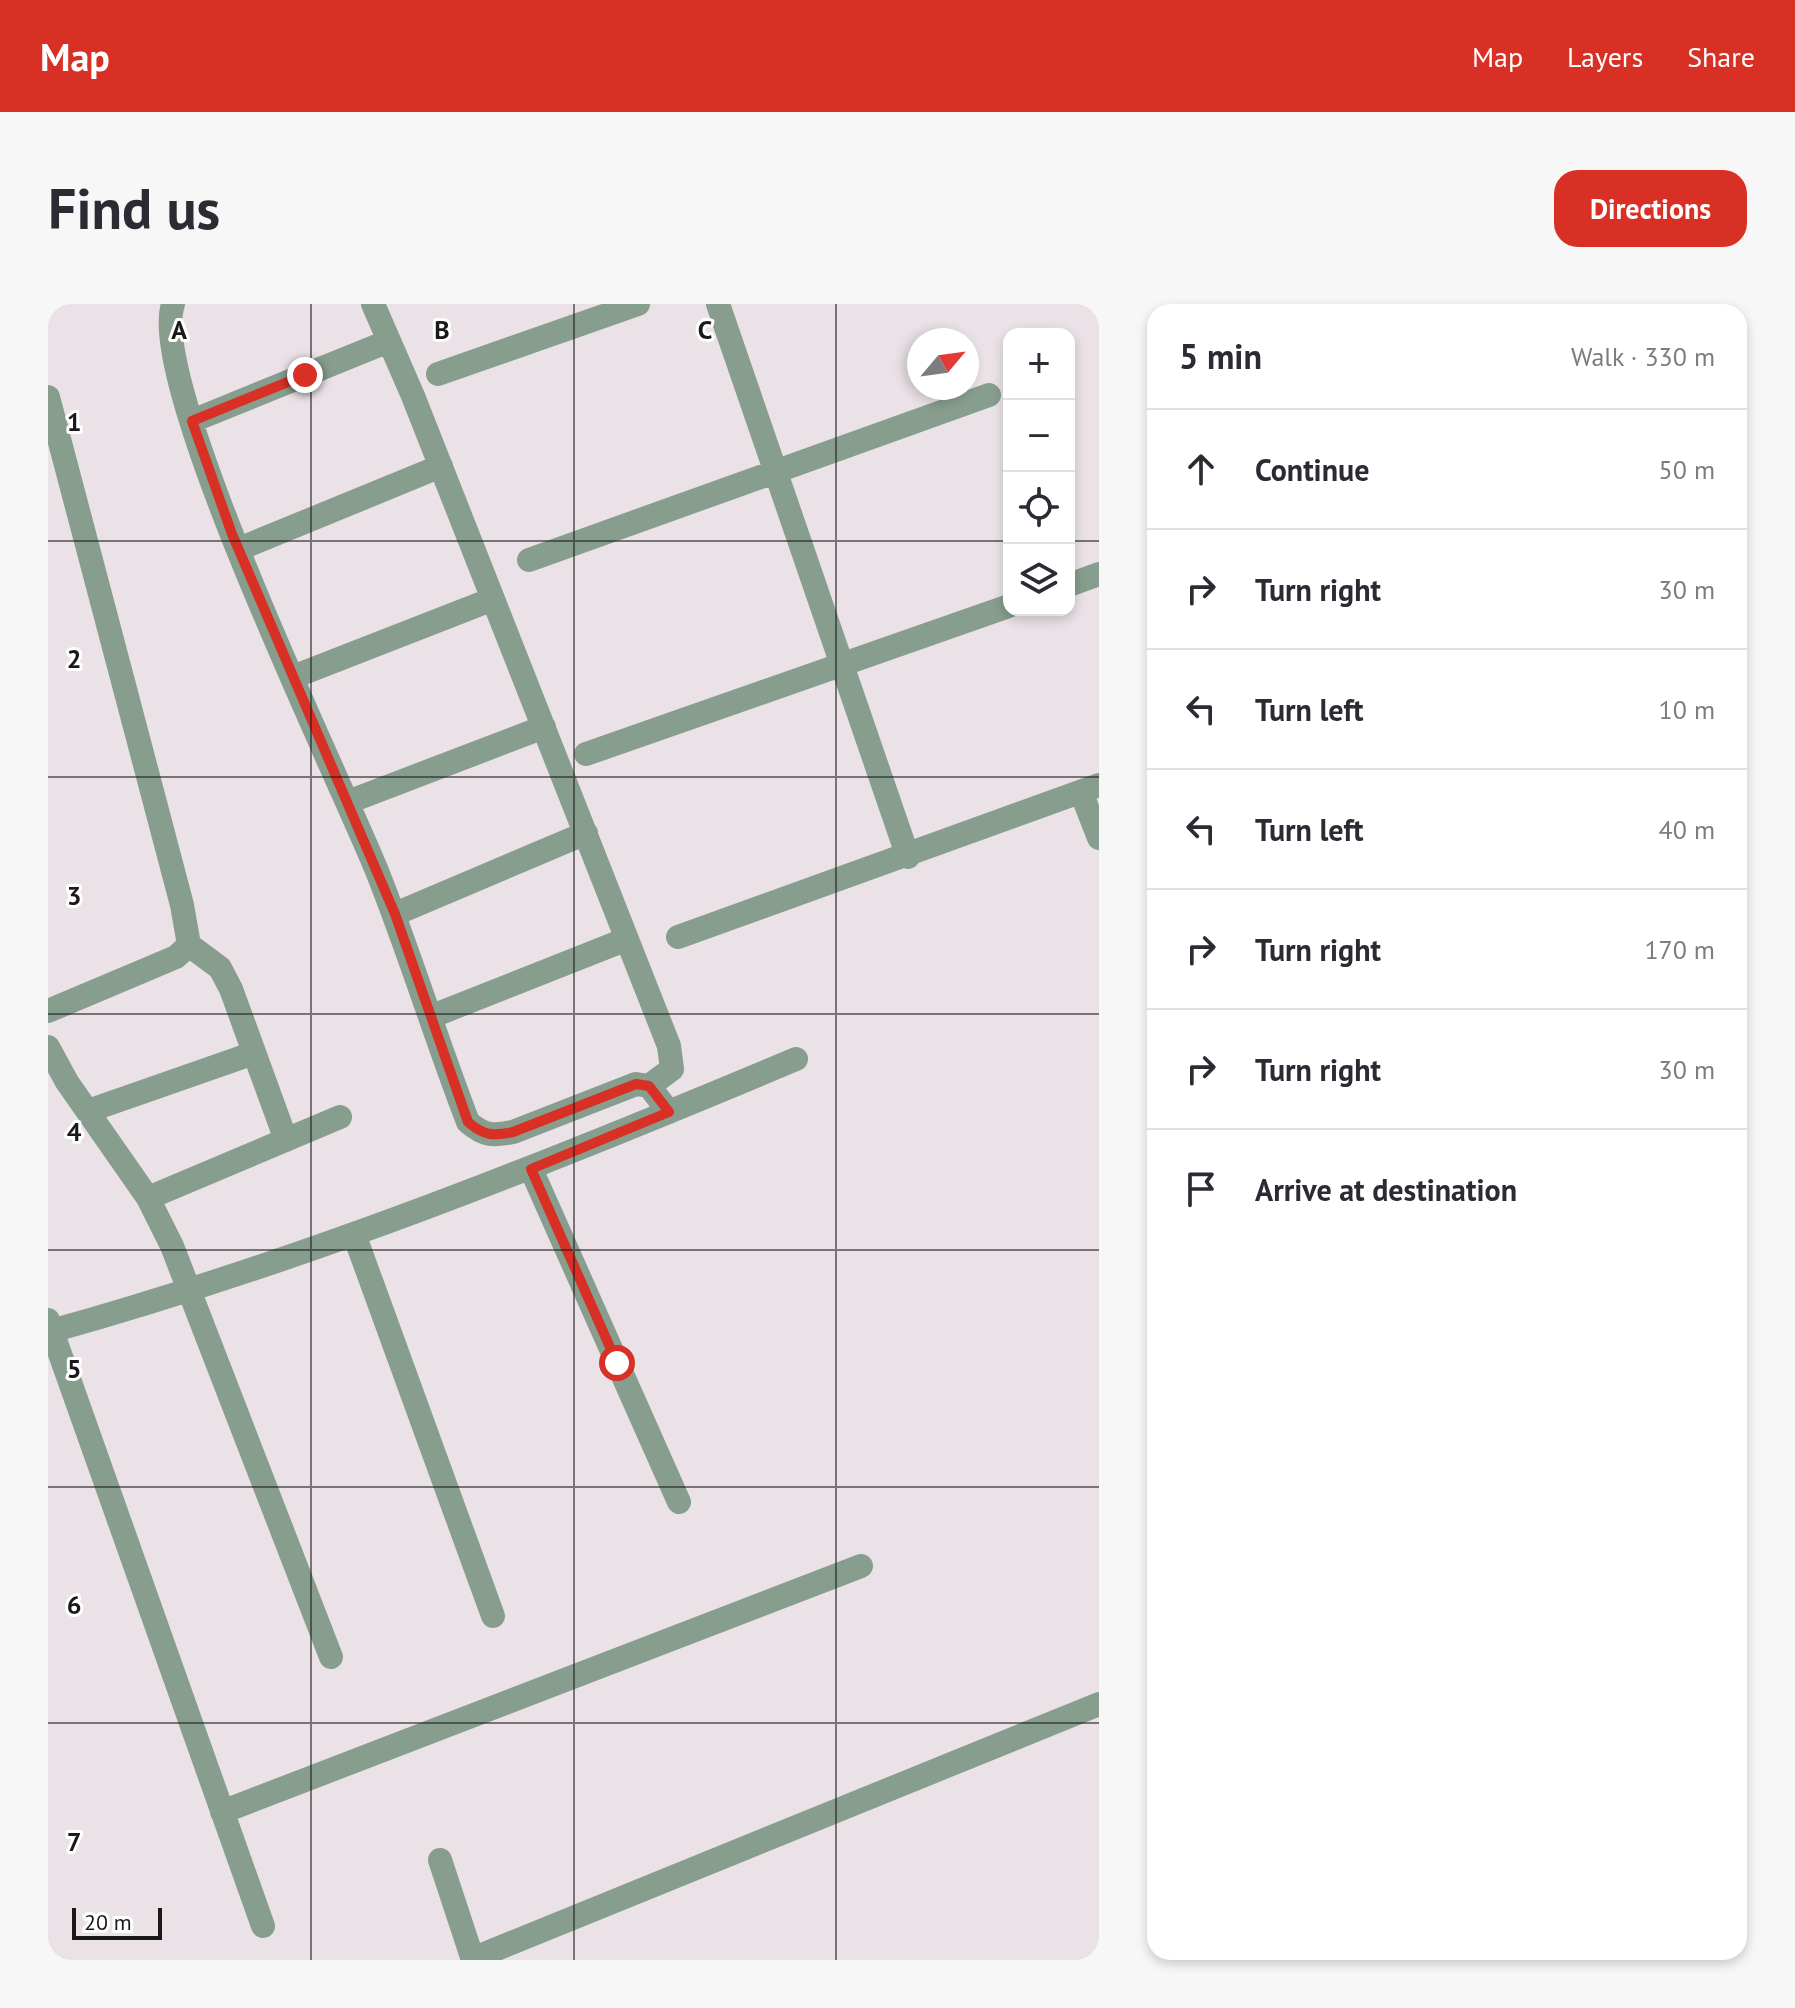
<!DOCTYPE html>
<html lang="en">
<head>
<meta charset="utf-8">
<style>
  body { margin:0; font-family:"PT Sans",sans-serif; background:#f7f7f7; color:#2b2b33 }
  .controls { position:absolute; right:24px; top:24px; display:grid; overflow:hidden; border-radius:16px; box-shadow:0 4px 12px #0003 }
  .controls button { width:72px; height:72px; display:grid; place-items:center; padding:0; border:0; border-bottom:2px solid #e1e1e2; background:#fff; color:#2b2b33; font:40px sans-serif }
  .compass { position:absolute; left:859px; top:24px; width:72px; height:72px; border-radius:50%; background:#fff; box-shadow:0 4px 12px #0003; rotate:61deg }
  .scale { position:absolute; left:24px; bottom:20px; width:90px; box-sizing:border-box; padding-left:8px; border:4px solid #1a1819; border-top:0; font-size:22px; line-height:28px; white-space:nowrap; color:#1a1819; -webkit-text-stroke:6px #fff; paint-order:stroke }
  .stop { position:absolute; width:24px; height:24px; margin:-18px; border:6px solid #d93025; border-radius:50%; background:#fff }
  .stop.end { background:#d93025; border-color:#fff; box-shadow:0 2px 8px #0008 }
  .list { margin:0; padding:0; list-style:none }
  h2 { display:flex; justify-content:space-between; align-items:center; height:104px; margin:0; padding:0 32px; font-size:34px }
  h2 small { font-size:26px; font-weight:400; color:#7c7c81 }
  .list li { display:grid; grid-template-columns:52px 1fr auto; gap:24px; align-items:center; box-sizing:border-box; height:120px; padding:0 32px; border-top:2px solid #e1e1e2 }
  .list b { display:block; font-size:30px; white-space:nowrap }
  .list em { font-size:26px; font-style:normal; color:#7c7c81 }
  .icon { flex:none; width:44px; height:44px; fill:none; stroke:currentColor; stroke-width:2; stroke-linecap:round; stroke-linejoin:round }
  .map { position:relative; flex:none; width:1051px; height:1656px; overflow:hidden; border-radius:24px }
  header { display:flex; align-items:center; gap:48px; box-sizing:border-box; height:112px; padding:0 40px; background:#d93025; color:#fff }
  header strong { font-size:38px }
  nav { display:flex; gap:44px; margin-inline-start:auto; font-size:28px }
  .intro { display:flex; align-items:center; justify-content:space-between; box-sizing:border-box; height:192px; padding:0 48px }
  h1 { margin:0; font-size:56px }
  .button { padding:20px 36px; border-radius:24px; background:#d93025; color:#fff; font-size:28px; font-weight:700 }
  main { display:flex; gap:48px; padding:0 48px }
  aside { flex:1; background:#fff; border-radius:24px; box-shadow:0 4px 12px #0003 }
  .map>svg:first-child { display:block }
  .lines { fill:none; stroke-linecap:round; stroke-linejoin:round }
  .minor { stroke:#879d8e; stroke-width:24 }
  .route { stroke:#d93025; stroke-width:10 }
  .grid { fill:none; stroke:#1a1819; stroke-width:2; stroke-opacity:0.55 }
  .grid-label { font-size:26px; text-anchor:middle; font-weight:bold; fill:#1a1819; stroke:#fff; stroke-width:6; stroke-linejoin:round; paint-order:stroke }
</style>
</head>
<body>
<header>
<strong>Map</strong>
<nav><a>Map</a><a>Layers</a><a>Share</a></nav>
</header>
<div class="intro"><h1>Find us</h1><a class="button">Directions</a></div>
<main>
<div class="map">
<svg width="1051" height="1656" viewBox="0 0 1051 1656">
  <rect width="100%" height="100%" fill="#eae2e7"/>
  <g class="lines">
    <path class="minor" d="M 125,0 C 99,79 290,471 329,567 C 362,650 388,735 420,818 C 436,832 445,832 465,828 L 588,780 L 601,782 L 621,808
      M 325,0 L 365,92 L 621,742 L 624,765 L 601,782
      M 670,0 L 860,553
      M 390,70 L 590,0
      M 0,93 L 134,601 L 141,641 L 128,653 L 0,707
      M 144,117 L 341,37
      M 191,245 L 393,162
      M 481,256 L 941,91
      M 1021,281 L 1051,270
      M 245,373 L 445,295
      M 538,450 L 961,302
      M 1033,488 L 1051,534
      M 300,498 L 496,423
      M 347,610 L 538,529
      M 630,633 L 1051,481
      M 141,641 L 172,664 L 183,685 L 238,836
      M 382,713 L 579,635
      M 0,743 L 19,778 L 100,894 L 124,942 L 283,1353
      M 40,807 L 206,749
      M 483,865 L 631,1198
      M 100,894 L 292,813
      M 306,930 L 445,1312
      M 0,1016 L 215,1622
      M 0,1028 C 256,957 503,858 748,755
      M 174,1508 L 813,1262
      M 392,1556 L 425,1656
      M 424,1655 L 1051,1400"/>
  </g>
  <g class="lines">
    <path class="route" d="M 257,71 L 144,117 L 184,230 L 347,610 L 420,818 C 436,832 445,832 465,828 L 588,780 L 601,782 L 621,808 L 483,865 L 569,1059"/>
  </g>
  <path class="grid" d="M 263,0 L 263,1656M 526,0 L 526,1656M 788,0 L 788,1656M 0,237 L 961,237M 1021,237 L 1051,237M 0,473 L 1051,473M 0,710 L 1051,710M 0,946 L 1051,946M 0,1183 L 1051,1183M 0,1419 L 1051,1419"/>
  <g class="grid-label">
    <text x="131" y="35">A</text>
    <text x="394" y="35">B</text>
    <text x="657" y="35">C</text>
    <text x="26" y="127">1</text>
    <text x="26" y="364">2</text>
    <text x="26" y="601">3</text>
    <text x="26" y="837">4</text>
    <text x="26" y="1074">5</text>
    <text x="26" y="1310">6</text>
    <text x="26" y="1547">7</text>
  </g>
</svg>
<div class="controls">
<button>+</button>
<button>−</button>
<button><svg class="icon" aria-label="locate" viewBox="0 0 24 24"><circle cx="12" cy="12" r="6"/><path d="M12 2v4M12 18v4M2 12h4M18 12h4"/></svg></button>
<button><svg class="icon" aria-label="layers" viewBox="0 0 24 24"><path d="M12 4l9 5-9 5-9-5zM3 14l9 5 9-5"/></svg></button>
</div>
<svg class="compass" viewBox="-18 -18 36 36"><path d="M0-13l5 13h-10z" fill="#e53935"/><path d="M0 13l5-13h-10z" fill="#7c7c81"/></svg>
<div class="scale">20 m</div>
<div class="stop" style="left:569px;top:1059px"></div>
<div class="stop end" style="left:257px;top:71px"></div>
</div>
<aside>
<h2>5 min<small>Walk · 330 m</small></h2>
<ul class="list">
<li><svg class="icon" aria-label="ahead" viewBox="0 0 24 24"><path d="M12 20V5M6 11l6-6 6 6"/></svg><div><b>Continue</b></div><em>50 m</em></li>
<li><svg class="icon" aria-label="right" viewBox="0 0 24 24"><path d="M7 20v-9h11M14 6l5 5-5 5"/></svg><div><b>Turn right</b></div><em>30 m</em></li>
<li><svg class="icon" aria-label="left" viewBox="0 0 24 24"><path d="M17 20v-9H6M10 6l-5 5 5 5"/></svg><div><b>Turn left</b></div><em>10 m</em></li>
<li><svg class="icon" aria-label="left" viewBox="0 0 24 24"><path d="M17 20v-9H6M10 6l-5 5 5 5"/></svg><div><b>Turn left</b></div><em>40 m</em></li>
<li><svg class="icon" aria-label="right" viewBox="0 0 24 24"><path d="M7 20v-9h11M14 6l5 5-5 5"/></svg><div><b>Turn right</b></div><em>170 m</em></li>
<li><svg class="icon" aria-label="right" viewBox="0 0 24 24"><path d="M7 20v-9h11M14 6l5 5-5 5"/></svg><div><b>Turn right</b></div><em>30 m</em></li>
<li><svg class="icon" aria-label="arrive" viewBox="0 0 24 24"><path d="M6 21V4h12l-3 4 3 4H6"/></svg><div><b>Arrive at destination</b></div></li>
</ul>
</aside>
</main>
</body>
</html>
